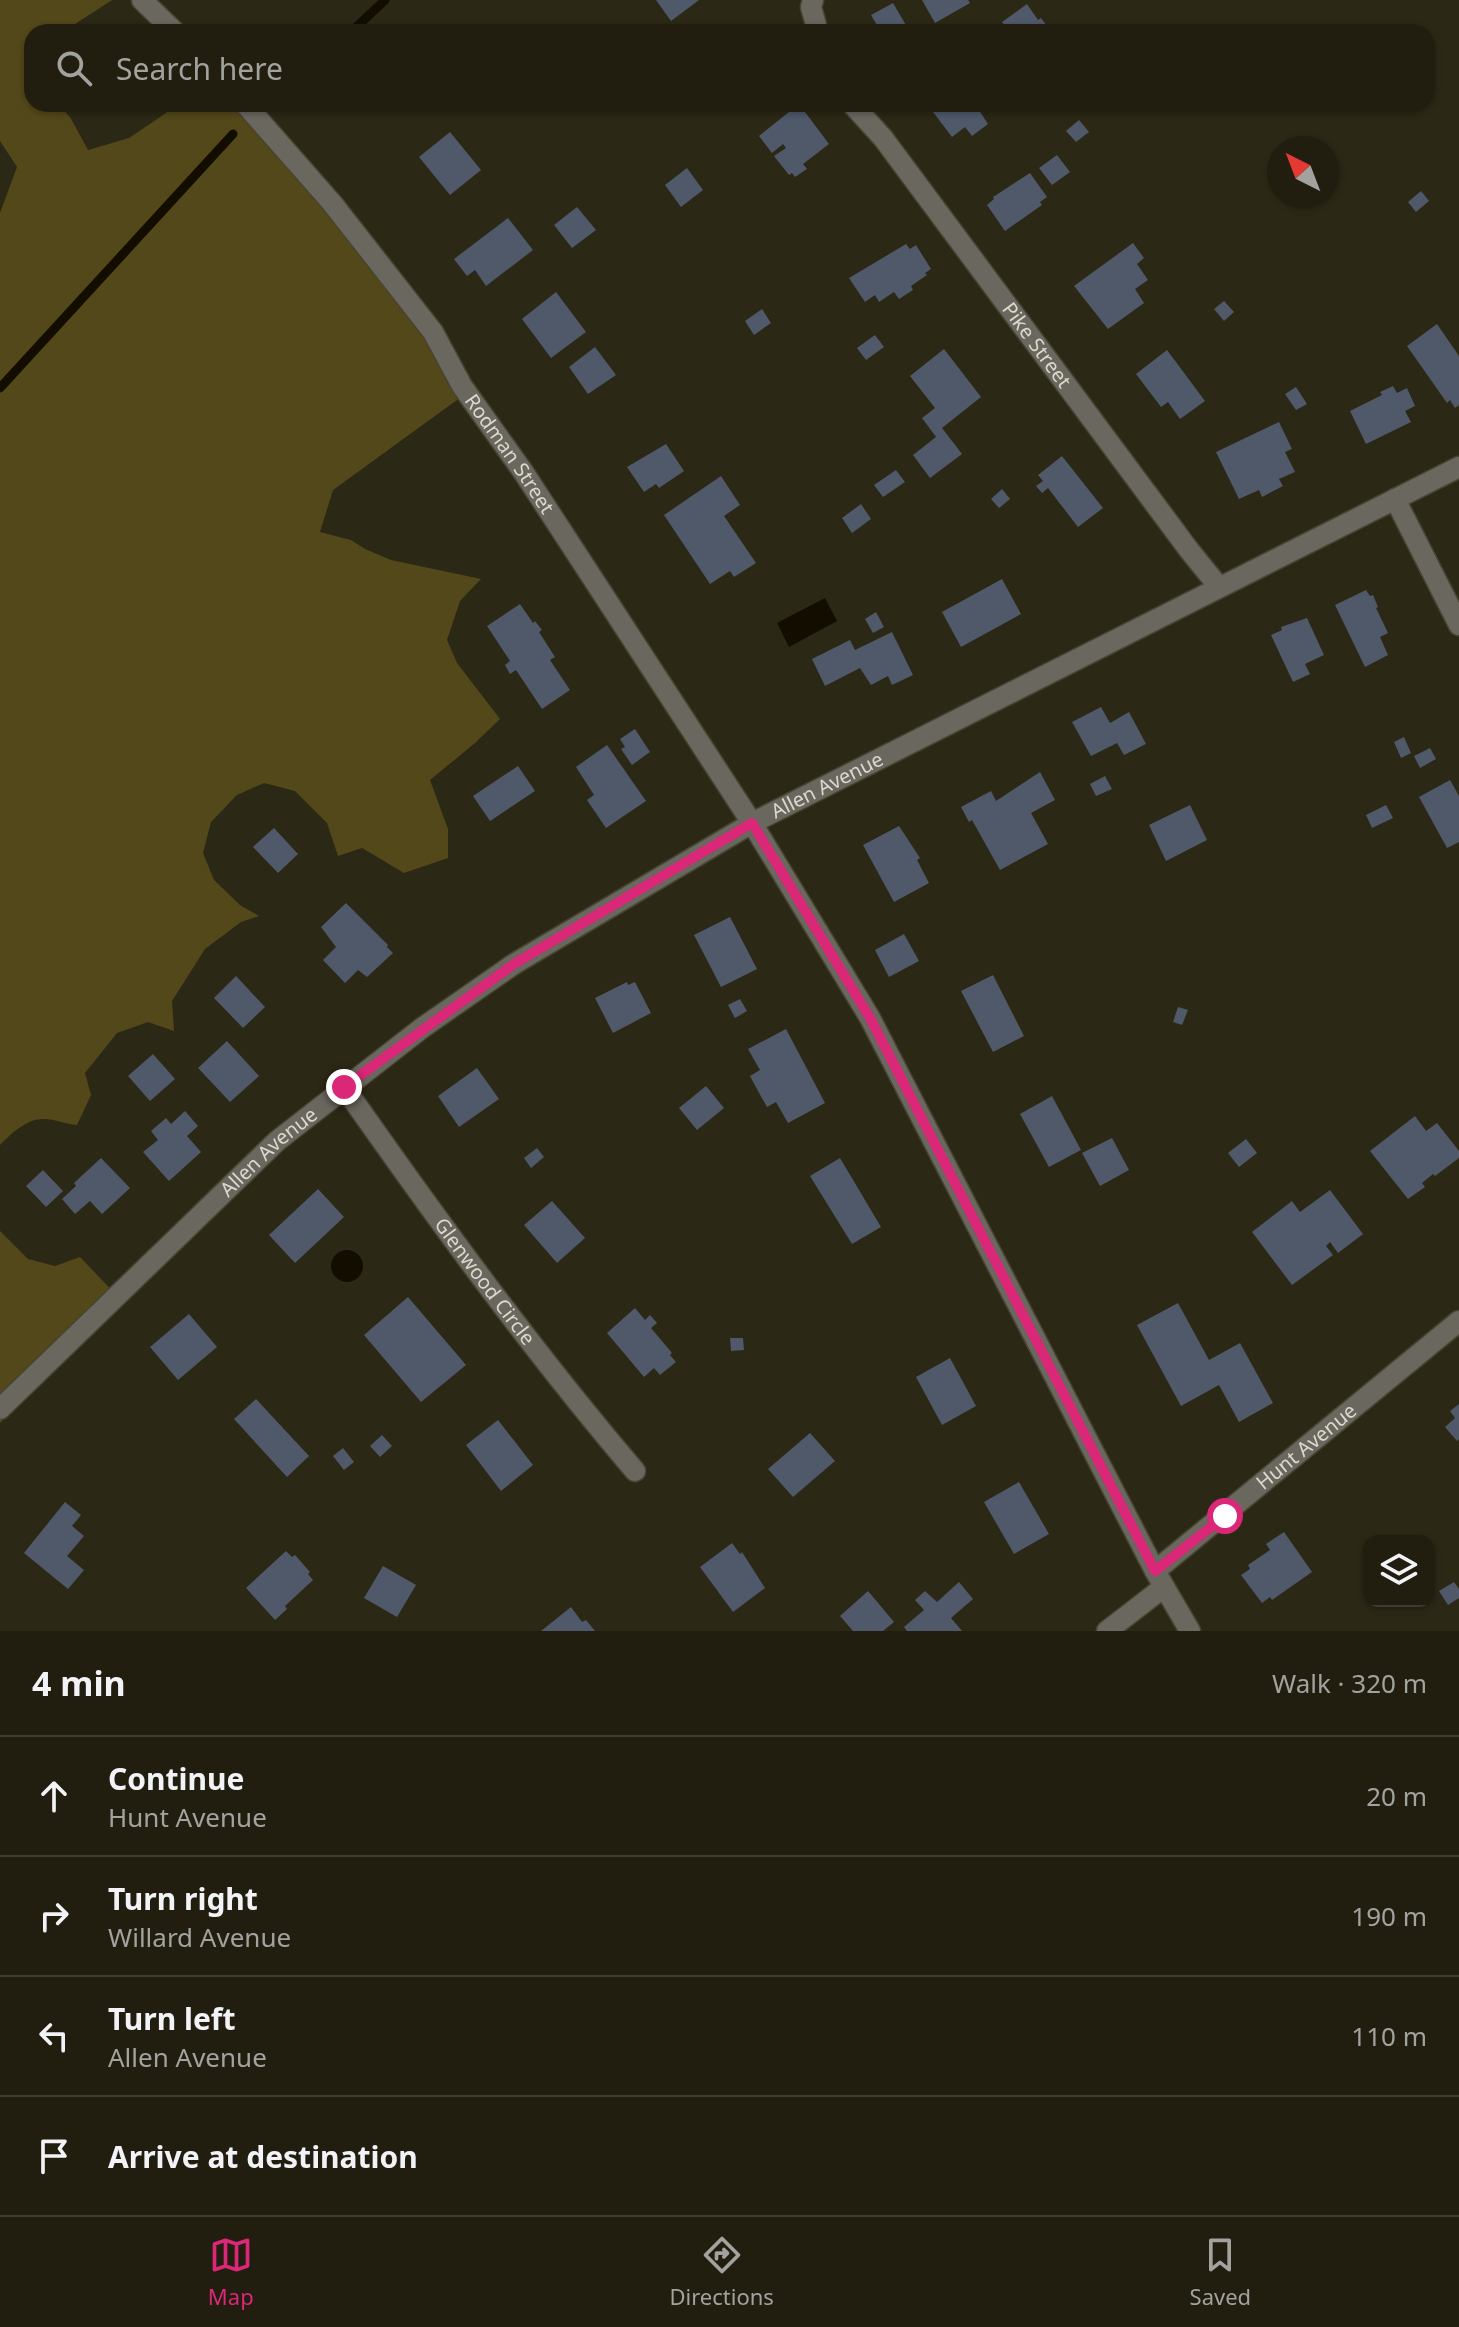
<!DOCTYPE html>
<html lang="en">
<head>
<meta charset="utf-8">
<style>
  body { margin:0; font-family:"Noto Sans",sans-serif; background:#292719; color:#f1f3f6 }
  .controls { position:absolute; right:24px; bottom:24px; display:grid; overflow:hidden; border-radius:16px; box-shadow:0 2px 6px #0004 }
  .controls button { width:72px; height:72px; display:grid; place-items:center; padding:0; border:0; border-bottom:2px solid #3e3c30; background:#211e10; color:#f1f3f6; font:40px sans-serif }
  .compass { position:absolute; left:1267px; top:136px; width:72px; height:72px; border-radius:50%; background:#211e10; box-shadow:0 2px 6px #0004; rotate:318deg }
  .stop { position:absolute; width:24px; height:24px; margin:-18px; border:6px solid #db2777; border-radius:50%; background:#fff }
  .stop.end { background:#db2777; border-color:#fff; box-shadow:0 2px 8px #0008 }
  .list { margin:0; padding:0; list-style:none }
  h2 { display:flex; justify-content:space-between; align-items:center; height:104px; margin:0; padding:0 32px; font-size:34px }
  h2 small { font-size:26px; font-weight:400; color:#a2a29f }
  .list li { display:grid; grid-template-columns:52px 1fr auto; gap:24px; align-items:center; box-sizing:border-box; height:120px; padding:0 32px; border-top:2px solid #3e3c30 }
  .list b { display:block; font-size:30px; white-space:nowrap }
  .list p { margin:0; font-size:26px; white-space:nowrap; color:#a2a29f }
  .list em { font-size:26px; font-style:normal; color:#a2a29f }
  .icon { flex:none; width:44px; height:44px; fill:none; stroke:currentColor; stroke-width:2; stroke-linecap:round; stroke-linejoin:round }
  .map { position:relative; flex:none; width:1459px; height:1631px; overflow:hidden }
  .search { position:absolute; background:#211e10; box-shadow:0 2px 6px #0004; left:24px; right:24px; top:24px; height:88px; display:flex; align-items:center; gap:20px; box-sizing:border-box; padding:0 28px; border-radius:24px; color:#a2a29f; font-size:30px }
  .sheet { height:584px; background:#211e10 }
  nav { display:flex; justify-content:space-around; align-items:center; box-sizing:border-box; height:112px; border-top:2px solid #3e3c30; background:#211e10; font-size:22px; color:#a2a29f }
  nav a { display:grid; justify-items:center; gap:4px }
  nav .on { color:#db2777 }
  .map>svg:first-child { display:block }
  .green { fill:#534819 }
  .water { fill:#130d00 }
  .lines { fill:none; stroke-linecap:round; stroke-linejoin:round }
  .stream { stroke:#130d00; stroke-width:9 }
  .building { fill:#4f596a }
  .minor-casing { stroke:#484433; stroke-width:23 }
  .minor { stroke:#69675e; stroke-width:20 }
  .route { stroke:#db2777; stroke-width:10 }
  .labels { text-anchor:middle; stroke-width:8; stroke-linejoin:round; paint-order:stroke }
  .street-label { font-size:20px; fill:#dbd8cd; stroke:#2c2816 }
</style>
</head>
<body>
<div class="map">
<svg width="1459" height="1631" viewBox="0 0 1459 1631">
  <rect width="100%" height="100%" fill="#2c2816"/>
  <path class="green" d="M 0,0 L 112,0 L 72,26 L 69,32 L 32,32 L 32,104 L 58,104 L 70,117 L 88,150 L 129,138 L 166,113 L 172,104 L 243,104 L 468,392 L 333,490 L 320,532 L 351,540 L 365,549 L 391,560 L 481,579 L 460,601 L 447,640 L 457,663 L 500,719 L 475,743 L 430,780 L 448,829 L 448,858 L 404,873 L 362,848 L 338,856 L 327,823 L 295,791 L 264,783 L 237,795 L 211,822 L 203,853 L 214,880 L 240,905 L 259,916 L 241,922 L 205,949 L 172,1001 L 174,1031 L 148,1022 L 117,1033 L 85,1073 L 91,1095 L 77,1125 C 65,1124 55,1119 44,1119 C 27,1118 11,1134 0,1145 L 0,213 L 17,167 L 0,141 Z
    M 0,1231 L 28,1259 L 55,1266 L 80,1257 L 122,1301 L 0,1423 Z"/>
  <path class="water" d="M 825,598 L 837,621 L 789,647 L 777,623 Z
    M331 1266a16 16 0 1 1 32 0a16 16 0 1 1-32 0Z"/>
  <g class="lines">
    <path class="stream" d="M 351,32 L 385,0
      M 0,388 L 233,134"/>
  </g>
  <path class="building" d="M 656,0 L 699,0 L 671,21 Z
    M 922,0 L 968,0 L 970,3 L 935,23 Z
    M 893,3 L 910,32 L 881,32 L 871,15 Z
    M 1027,4 L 1038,20 L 1041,18 L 1050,30 L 1047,32 L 1009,32 L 1002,22 Z
    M 799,104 L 829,144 L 803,164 L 807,169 L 795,177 L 792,173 L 789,175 L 774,156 L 786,148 L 783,144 L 772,153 L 759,136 Z
    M 927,104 L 975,104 L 988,124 L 972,136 L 965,127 L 952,137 Z
    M 1079,120 L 1089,132 L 1076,142 L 1066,131 Z
    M 450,132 L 481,170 L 450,195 L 419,157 Z
    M 1057,155 L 1070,172 L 1052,185 L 1039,168 Z
    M 687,168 L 703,190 L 681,207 L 665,185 Z
    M 1030,173 L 1047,197 L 1040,202 L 1042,205 L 1005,231 L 987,205 L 994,199 L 993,197 Z
    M 1421,191 L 1429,201 L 1416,212 L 1408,202 Z
    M 577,207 L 596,230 L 572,248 L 554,225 Z
    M 508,218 L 533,250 L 486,286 L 475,270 L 467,276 L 454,259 Z
    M 1133,243 L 1144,258 L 1137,264 L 1148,280 L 1135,289 L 1144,303 L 1108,329 L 1074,286 Z
    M 906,244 L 910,249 L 916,245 L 931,269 L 925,273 L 927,275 L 911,286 L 913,290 L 899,299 L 894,292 L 879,302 L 875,295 L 865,302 L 849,278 Z
    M 556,292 L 586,332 L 551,358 L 522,319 Z
    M 1224,301 L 1234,312 L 1224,321 L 1214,309 Z
    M 762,309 L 771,323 L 754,335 L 745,321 Z
    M 1437,324 L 1459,356 L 1459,405 L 1455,408 L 1450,400 L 1447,403 L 1407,346 Z
    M 875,335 L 884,347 L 866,360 L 857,348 Z
    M 595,347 L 616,375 L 588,394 L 569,367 Z
    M 944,349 L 981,397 L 942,428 L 962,454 L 930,478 L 913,455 L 936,437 L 922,418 L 935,408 L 910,376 Z
    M 1167,350 L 1205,401 L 1180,419 L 1168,402 L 1161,407 L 1136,374 Z
    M 1393,386 L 1397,393 L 1407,388 L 1415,406 L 1405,411 L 1411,422 L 1366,444 L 1350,411 L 1382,395 L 1380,392 Z
    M 1296,387 L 1307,404 L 1296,410 L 1285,394 Z
    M 1279,422 L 1292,449 L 1285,452 L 1295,472 L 1279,479 L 1283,486 L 1262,497 L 1259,490 L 1239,499 L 1216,452 Z
    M 666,444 L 684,471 L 659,488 L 656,484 L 644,492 L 627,467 Z
    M 1062,456 L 1103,508 L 1078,527 L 1048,488 L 1042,493 L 1036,486 L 1043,481 L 1038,475 Z
    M 896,470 L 905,482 L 883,497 L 874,485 Z
    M 721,476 L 740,505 L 724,516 L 756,563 L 734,577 L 730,571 L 710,584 L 664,515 Z
    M 1002,489 L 1010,499 L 999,508 L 991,499 Z
    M 861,504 L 871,519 L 852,533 L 842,518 Z
    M 1002,579 L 1021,614 L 961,647 L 942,612 Z
    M 1366,590 L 1370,596 L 1373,595 L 1378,607 L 1376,608 L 1388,633 L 1380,637 L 1388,655 L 1365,667 L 1335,605 Z
    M 520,604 L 533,623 L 535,621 L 542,630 L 539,632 L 555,657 L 550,660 L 570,690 L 542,709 L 516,670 L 510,674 L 505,665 L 510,661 L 487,626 Z
    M 876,612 L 884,627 L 873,633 L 865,619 Z
    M 1307,618 L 1324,655 L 1305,664 L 1310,674 L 1293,682 L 1271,635 L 1282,630 L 1281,627 Z
    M 892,632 L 913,675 L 892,685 L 888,676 L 871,685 L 860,668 L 825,686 L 812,659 L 850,640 L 855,650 Z
    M 1101,707 L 1110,723 L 1129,712 L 1146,744 L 1124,755 L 1117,743 L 1091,756 L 1072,722 Z
    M 635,729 L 650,752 L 632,765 L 621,749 L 625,747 L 620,739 Z
    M 1404,737 L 1411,753 L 1401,758 L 1394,742 Z
    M 607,745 L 646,801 L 606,828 L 587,800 L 594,795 L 576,767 Z
    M 1430,748 L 1436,759 L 1420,768 L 1414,756 Z
    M 518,766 L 535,791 L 490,821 L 473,796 Z
    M 1040,772 L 1055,800 L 1031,813 L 1048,844 L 1000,870 L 972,820 L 969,822 L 961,807 L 991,791 L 996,801 Z
    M 1105,776 L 1112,789 L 1096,796 L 1090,784 Z
    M 1450,780 L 1459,796 L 1459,842 L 1447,848 L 1419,797 Z
    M 1190,805 L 1207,840 L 1166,861 L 1149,825 Z
    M 1386,805 L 1393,818 L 1372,828 L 1366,815 Z
    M 899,826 L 920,858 L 917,860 L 929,883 L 894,902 L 863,845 Z
    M 274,828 L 298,854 L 278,873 L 253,847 Z
    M 346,903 L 388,945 L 387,947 L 393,953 L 367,977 L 358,970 L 345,983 L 323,960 L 336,947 L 321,927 Z
    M 730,917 L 757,969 L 721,987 L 694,935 Z
    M 904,934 L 919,961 L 889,977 L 875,950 Z
    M 993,975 L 1024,1036 L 993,1052 L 961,991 Z
    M 236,976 L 265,1007 L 243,1028 L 214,998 Z
    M 627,982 L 628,985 L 635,982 L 651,1013 L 613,1033 L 595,998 Z
    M 740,999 L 747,1011 L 735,1018 L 728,1005 Z
    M 1178,1007 L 1188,1010 L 1182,1025 L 1173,1022 Z
    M 786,1029 L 825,1103 L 788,1123 L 776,1102 L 767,1107 L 758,1091 L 750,1076 L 760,1070 L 748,1049 Z
    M 227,1041 L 259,1076 L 230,1102 L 198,1068 Z
    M 153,1054 L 175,1079 L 150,1101 L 128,1076 Z
    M 477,1068 L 499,1099 L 459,1127 L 438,1096 Z
    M 706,1086 L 724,1108 L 697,1130 L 679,1108 Z
    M 1052,1096 L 1081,1150 L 1049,1167 L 1020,1114 Z
    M 185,1111 L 198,1126 L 187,1136 L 201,1152 L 169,1181 L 143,1152 L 158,1140 L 151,1131 L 166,1118 L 171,1124 Z
    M 1415,1116 L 1426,1131 L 1437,1123 L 1459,1151 L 1459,1158 L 1435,1176 L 1433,1174 L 1422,1183 L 1425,1187 L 1408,1199 L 1370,1151 Z
    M 1112,1138 L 1129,1170 L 1100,1186 L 1082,1153 Z
    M 1246,1139 L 1257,1153 L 1239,1167 L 1228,1153 Z
    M 537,1148 L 544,1157 L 531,1168 L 524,1158 Z
    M 101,1158 L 130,1188 L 102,1214 L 90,1201 L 75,1214 L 62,1199 L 76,1186 L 74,1183 Z
    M 840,1158 L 881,1227 L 852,1244 L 810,1176 Z
    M 43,1170 L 63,1191 L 46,1207 L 26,1186 Z
    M 318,1189 L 344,1217 L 295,1263 L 269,1235 Z
    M 1330,1190 L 1363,1234 L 1338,1253 L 1330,1242 L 1326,1246 L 1333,1255 L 1292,1285 L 1252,1232 L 1292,1201 L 1300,1212 Z
    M 552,1201 L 585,1238 L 557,1263 L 524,1225 Z
    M 408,1297 L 466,1365 L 421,1402 L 364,1335 Z
    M 1178,1303 L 1209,1360 L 1240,1343 L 1273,1403 L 1239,1422 L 1219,1385 L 1181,1406 L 1137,1325 Z
    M 635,1308 L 645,1320 L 650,1315 L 657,1323 L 651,1328 L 672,1353 L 670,1355 L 676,1362 L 660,1375 L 654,1368 L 644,1377 L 607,1333 Z
    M 189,1314 L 217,1347 L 178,1380 L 150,1347 Z
    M 730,1338 L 743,1338 L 744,1350 L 731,1351 Z
    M 950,1358 L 976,1406 L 942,1425 L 916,1377 Z
    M 256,1399 L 309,1456 L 287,1477 L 234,1419 Z
    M 1459,1404 L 1459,1439 L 1457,1441 L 1445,1427 L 1455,1418 L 1450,1411 Z
    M 498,1420 L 533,1465 L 501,1491 L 466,1445 Z
    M 810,1433 L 835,1461 L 793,1497 L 768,1469 Z
    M 382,1435 L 392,1446 L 380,1457 L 370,1446 Z
    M 343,1448 L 354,1462 L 344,1470 L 333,1456 Z
    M 1019,1482 L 1049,1534 L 1014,1554 L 984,1502 Z
    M 65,1502 L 81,1515 L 72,1526 L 84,1536 L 67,1556 L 84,1570 L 68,1589 L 24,1553 Z
    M 1284,1532 L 1312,1572 L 1272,1600 L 1270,1597 L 1262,1603 L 1241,1575 L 1250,1569 L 1248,1565 L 1270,1550 L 1266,1544 Z
    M 732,1543 L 740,1554 L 742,1552 L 765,1588 L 733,1612 L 700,1567 Z
    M 286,1551 L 292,1557 L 295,1555 L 310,1572 L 308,1574 L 313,1580 L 285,1606 L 287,1609 L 275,1620 L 246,1588 Z
    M 383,1566 L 416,1585 L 397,1617 L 364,1598 Z
    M 959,1582 L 973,1599 L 951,1618 L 962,1631 L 907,1631 L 904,1627 L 924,1610 L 915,1600 L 925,1591 L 937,1602 Z
    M 1454,1582 L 1459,1589 L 1459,1598 L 1448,1605 L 1439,1591 Z
    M 868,1591 L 894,1622 L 883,1631 L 853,1631 L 840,1616 Z
    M 571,1607 L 582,1622 L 586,1620 L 595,1631 L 541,1631 Z"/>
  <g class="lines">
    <g class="minor-casing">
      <g id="minor">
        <path d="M 142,0 L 175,32"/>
        <path d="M 813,0 L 811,7 L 818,32"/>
        <path id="s1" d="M 245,104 L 332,203 L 433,332 L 462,386 L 524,473 L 752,823 L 870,1018 L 1155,1571 L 1190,1631"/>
        <path id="s2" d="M 852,104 L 883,138 L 1189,550 L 1219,587"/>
        <path d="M 1395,499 L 1459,625"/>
        <path id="s3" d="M 344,1087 C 436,1218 531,1349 635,1471"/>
        <path id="s4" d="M 0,1409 L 277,1141 L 422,1028 L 514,964 L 752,823 L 1459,467"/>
        <path id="s5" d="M 1155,1571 L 1459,1321"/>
        <path d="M 1107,1631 L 1164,1587"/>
      </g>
    </g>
    <use href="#minor" class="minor"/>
  </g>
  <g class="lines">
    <path class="route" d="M 344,1087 L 514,964 L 752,823 L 870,1018 L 1155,1571 L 1225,1516"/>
  </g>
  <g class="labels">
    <g class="street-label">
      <text dy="7" stroke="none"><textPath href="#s2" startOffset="304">Pike Street</textPath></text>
      <text dy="7" stroke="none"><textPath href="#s1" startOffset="440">Rodman Street</textPath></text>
      <text dy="7" stroke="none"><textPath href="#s4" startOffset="1042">Allen Avenue</textPath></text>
      <text dy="7" stroke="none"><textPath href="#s4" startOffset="372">Allen Avenue</textPath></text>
      <text dy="7" stroke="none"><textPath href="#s3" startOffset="240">Glenwood Circle</textPath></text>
      <text dy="7" stroke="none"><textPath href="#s5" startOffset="196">Hunt Avenue</textPath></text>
    </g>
  </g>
</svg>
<div class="controls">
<button><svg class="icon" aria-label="layers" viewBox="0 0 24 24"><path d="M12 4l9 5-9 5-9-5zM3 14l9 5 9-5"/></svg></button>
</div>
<svg class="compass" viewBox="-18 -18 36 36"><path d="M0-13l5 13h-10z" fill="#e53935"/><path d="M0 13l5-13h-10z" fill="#a2a29f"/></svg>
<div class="stop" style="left:1225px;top:1516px"></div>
<div class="stop end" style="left:344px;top:1087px"></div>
<div class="search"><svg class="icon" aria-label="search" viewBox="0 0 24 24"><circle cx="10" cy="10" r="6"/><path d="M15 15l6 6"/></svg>Search here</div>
</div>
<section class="sheet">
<h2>4 min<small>Walk · 320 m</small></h2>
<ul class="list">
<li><svg class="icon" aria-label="ahead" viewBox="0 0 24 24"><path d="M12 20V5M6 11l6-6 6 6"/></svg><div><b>Continue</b><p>Hunt Avenue</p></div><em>20 m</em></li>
<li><svg class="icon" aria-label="right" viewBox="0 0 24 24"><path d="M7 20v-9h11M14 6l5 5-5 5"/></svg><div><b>Turn right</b><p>Willard Avenue</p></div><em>190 m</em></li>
<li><svg class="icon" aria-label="left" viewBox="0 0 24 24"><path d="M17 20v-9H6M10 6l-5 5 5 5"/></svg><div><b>Turn left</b><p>Allen Avenue</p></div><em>110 m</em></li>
<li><svg class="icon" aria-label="arrive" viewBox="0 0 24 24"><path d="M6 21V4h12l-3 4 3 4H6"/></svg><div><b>Arrive at destination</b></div></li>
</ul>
</section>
<nav>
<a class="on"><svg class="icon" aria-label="map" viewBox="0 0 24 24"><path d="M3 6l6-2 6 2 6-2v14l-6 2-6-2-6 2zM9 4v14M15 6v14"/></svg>Map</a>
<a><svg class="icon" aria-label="directions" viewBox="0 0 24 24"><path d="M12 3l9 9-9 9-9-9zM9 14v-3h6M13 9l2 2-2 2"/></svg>Directions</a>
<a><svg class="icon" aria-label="saved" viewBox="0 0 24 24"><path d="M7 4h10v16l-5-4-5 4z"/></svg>Saved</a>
</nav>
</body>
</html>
